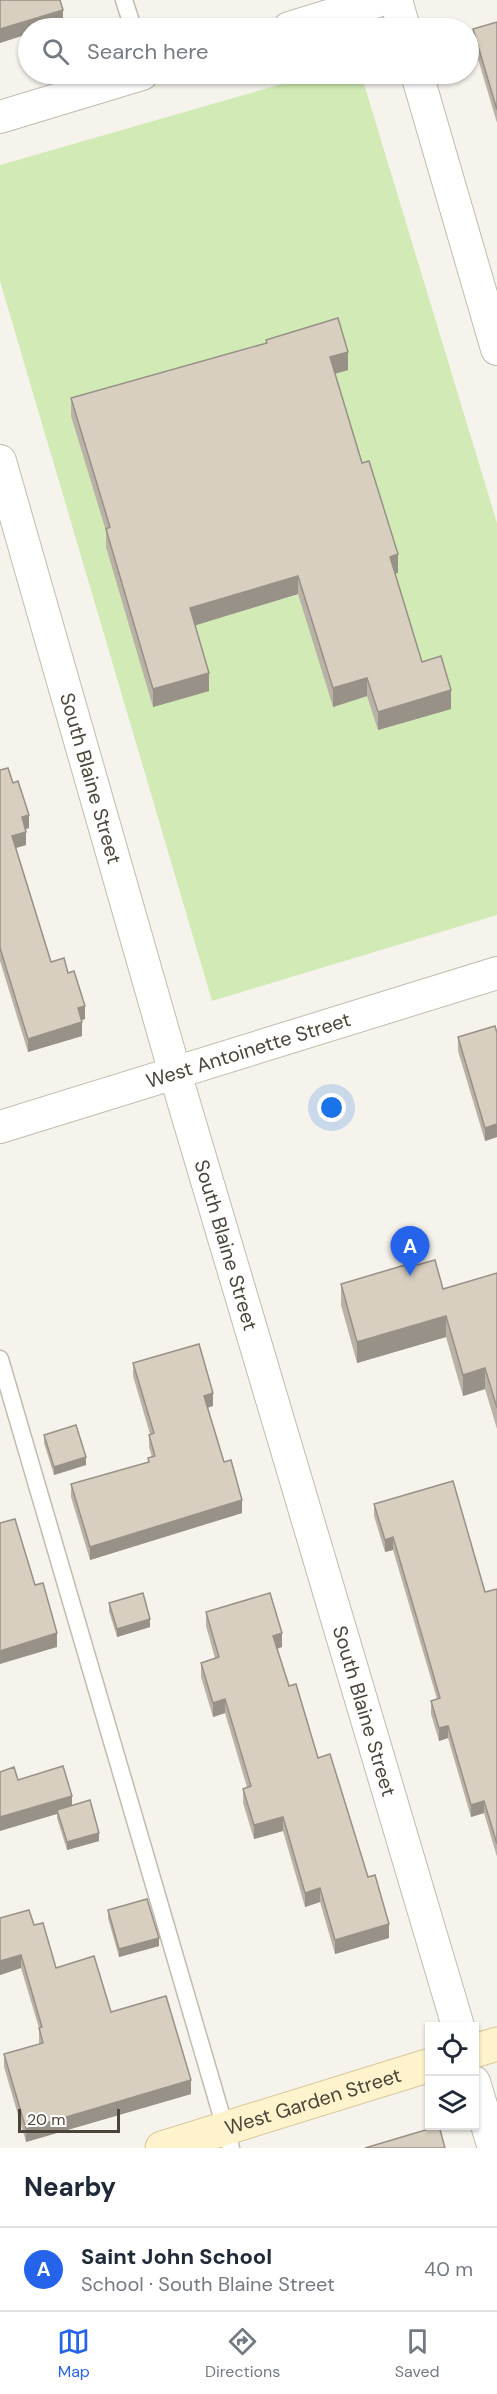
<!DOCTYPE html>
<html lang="en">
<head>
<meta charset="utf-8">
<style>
  body { margin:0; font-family:"DM Sans",sans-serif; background:#f6f6f7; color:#1f2937 }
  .controls { position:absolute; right:18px; bottom:18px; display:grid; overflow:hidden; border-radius:0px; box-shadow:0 2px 4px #0004 }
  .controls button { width:54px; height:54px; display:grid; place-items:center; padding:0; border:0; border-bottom:2px solid #e0e1e3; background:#fff; color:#1f2937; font:30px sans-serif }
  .scale { position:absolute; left:18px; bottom:15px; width:102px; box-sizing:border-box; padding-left:6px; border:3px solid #4b4439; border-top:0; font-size:16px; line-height:21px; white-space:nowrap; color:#4b4439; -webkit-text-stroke:4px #fff; paint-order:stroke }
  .you { position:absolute; left:332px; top:1108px; width:21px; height:21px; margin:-15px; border:4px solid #fff; border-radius:50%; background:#1a73e8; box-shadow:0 0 0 9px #1a73e833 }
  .badge { display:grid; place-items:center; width:39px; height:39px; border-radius:50%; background:#2563eb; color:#fff; font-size:20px; font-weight:700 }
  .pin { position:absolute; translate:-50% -50px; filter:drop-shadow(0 2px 3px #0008) }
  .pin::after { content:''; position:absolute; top:32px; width:21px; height:18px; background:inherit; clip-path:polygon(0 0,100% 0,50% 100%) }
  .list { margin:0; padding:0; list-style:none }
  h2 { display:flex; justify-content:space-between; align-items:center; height:78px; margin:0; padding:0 24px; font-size:26px }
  h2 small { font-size:20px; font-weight:400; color:#747a83 }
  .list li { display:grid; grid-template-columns:39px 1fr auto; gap:18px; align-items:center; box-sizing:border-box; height:84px; padding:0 24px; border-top:2px solid #e0e1e3 }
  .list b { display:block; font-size:22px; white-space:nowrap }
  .list p { margin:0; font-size:20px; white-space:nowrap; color:#747a83 }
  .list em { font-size:20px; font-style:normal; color:#747a83 }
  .icon { flex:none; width:33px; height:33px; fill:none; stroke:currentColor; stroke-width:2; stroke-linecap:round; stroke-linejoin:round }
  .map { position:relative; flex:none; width:497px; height:2148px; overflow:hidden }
  .search { position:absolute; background:#fff; box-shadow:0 2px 4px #0004; left:18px; right:18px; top:18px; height:66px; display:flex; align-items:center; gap:15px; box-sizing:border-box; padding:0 21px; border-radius:33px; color:#747a83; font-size:22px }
  .sheet { height:162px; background:#fff }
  nav { display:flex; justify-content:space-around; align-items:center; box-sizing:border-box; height:84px; border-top:2px solid #e0e1e3; background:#fff; font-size:16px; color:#747a83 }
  nav a { display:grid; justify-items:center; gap:3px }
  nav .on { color:#2563eb }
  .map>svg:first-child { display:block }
  .green { fill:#d2eab5 }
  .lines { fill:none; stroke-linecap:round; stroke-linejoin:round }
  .service-casing { stroke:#c2bbae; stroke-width:19 }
  .minor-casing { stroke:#c2bbae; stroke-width:34 }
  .secondary-casing { stroke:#d6c79b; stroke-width:35 }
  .service { stroke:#fff; stroke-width:16 }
  .minor { stroke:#fff; stroke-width:32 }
  .secondary { stroke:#fff3cd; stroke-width:33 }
  .wall { fill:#bab2a6 }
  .shaded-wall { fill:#979187 }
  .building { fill:#d8cfc1; stroke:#979187; stroke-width:1.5 }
  .labels { text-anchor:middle; stroke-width:4.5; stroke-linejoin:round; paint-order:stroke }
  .street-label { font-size:20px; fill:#4b4439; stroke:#fff }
</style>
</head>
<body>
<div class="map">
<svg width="497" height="2148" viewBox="0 0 497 2148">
  <rect width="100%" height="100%" fill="#f6f3ec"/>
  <path class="green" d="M 317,74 L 361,74 L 497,523 L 497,915 L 212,1001 L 0,281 L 0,165 Z"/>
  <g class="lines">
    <g class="service-casing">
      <path id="service" d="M 124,0 L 133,28
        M 0,1359 L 231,2148"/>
    </g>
    <g class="minor-casing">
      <g id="minor">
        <path d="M 396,0 L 404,28"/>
        <path d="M 289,28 L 381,0"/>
        <path d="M 417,74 L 497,349"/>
        <path d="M 0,117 L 142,74"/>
        <path id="s1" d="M 0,461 L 175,1073 L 458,2026"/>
        <path id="s2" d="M 0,1127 L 497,973"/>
        <path d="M 474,2082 L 494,2148"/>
      </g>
    </g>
    <g class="secondary-casing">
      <g id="secondary">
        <path d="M 474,2051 L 497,2044"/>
        <path id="s3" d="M 162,2148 L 430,2065"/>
      </g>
    </g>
    <use href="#service" class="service"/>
    <use href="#minor" class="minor"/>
    <use href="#secondary" class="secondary"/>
  </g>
  <path class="wall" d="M 497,22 L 497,123 L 473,42 L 473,29 Z
    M 266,340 L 348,370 L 335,374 L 362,463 L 398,573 L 395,573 L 422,662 L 451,709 L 378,730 L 367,696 L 333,707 L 298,594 L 195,625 L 209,691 L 153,707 L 106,547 L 106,531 L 71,416 L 71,398 L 266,343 Z
    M 0,770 L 29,828 L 26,829 L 26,845 L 16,848 L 51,962 L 68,973 L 85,1019 L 82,1020 L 82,1036 L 28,1052 L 0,961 Z
    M 497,1033 L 497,1137 L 485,1141 L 458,1051 L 458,1037 Z
    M 406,1268 L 443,1289 L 497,1273 L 497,1429 L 485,1389 L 463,1396 L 446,1337 L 357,1363 L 341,1305 L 341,1284 Z
    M 133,1363 L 213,1406 L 207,1407 L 224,1462 L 242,1513 L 90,1560 L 71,1497 L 71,1484 L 148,1462 L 148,1458 L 152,1457 L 149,1447 L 149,1435 L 150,1434 L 133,1376 Z
    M 44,1435 L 86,1465 L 54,1475 L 44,1443 Z
    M 374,1504 L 485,1592 L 497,1589 L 497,1857 L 484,1813 L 471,1817 L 448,1738 L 439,1741 L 431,1714 L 431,1701 L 437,1699 L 393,1550 L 385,1552 L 374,1516 Z
    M 109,1603 L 150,1627 L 117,1637 L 109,1611 Z
    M 206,1612 L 282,1647 L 277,1649 L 289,1686 L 368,1877 L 389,1938 L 335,1954 L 320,1902 L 305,1907 L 283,1831 L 254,1839 L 243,1803 L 243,1789 L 247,1787 L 225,1713 L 213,1717 L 201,1677 L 201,1663 L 215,1658 L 206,1626 Z
    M 18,1780 L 72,1805 L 99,1841 L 67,1850 L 57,1818 L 57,1814 Z
    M 108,1910 L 159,1946 L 119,1957 L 108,1918 Z
    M 0,1918 L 34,1925 L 56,1968 L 111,2012 L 191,2094 L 26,2142 L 4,2067 L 4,2054 L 39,2044 L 39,2028 L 21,1968 L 0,1975 Z"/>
  <path class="shaded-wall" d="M 63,10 L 63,24 L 49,28 L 28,28 L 28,34 L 0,43 L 0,29 Z
    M 348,352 L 348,370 L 330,375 L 330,357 Z
    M 398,554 L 398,573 L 390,575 L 390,557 Z
    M 298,576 L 298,594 L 190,627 L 190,608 Z
    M 209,673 L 209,691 L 153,707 L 153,689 Z
    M 367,678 L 367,696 L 333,707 L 333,688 Z
    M 451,690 L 451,709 L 378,730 L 378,712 Z
    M 29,815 L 29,828 L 22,830 L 22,817 Z
    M 26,832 L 26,845 L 12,849 L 12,836 Z
    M 85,1006 L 85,1019 L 78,1021 L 78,1008 Z
    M 82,1022 L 82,1036 L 28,1052 L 28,1039 Z
    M 497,1124 L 497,1137 L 485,1141 L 485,1128 Z
    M 446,1316 L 446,1337 L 357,1363 L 357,1342 Z
    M 485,1368 L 485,1389 L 463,1396 L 463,1375 Z
    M 213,1393 L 213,1406 L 204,1409 L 204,1396 Z
    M 86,1457 L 86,1465 L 54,1475 L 54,1467 Z
    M 242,1500 L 242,1513 L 90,1560 L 90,1547 Z
    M 393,1537 L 393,1550 L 385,1552 L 385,1540 Z
    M 150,1619 L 150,1627 L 117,1637 L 117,1629 Z
    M 57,1633 L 57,1647 L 0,1664 L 0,1651 Z
    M 282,1633 L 282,1647 L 273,1650 L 273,1636 Z
    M 225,1699 L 225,1713 L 213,1717 L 213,1703 Z
    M 448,1726 L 448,1738 L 439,1741 L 439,1728 Z
    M 72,1796 L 72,1809 L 57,1810 L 57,1814 L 0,1831 L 0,1817 Z
    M 484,1801 L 484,1813 L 471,1817 L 471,1805 Z
    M 283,1817 L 283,1831 L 254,1839 L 254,1825 Z
    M 99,1833 L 99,1841 L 67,1850 L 67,1842 Z
    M 320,1888 L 320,1902 L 305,1907 L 305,1893 Z
    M 389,1924 L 389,1938 L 335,1954 L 335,1940 Z
    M 159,1938 L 159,1946 L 119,1957 L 119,1949 Z
    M 21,1955 L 21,1968 L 0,1975 L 0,1961 Z
    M 191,2080 L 191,2094 L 26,2142 L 26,2129 Z"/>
  <path class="building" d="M 0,0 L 60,0 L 63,10 L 0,29 Z
    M 497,22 L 497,110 L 473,29 Z
    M 338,318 L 348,352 L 330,357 L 362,463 L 369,461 L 398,554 L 390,557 L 422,662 L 441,656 L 451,690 L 378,712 L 367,678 L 333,688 L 298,576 L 190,608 L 209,673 L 153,689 L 106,529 L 110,527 L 71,398 L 267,343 L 266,340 Z
    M 8,768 L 13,783 L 18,781 L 29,815 L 22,817 L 26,832 L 12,836 L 51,962 L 64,958 L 68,973 L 74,971 L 85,1006 L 78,1008 L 82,1022 L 28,1039 L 0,948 L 0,770 Z
    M 495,1026 L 497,1033 L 497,1124 L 485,1128 L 458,1037 Z
    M 435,1260 L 443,1289 L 497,1273 L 497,1408 L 485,1368 L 463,1375 L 446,1316 L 357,1342 L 341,1284 L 405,1265 L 406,1268 Z
    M 199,1344 L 213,1393 L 204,1396 L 224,1462 L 231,1460 L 242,1500 L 90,1547 L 71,1484 L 149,1462 L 148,1458 L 155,1456 L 149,1435 L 154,1433 L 133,1363 Z
    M 76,1425 L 86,1457 L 54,1467 L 44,1435 Z
    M 453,1481 L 485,1592 L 497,1589 L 497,1844 L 484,1801 L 471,1805 L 448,1726 L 439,1728 L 431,1701 L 440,1698 L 423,1639 L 393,1537 L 385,1540 L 374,1504 Z
    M 15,1519 L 35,1585 L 43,1583 L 57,1633 L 0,1651 L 0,1523 Z
    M 143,1593 L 150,1619 L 117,1629 L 109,1603 Z
    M 270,1593 L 282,1633 L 273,1636 L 289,1686 L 296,1684 L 318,1758 L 330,1754 L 368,1877 L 375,1875 L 389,1924 L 335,1940 L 320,1888 L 305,1893 L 283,1817 L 254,1825 L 243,1789 L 251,1786 L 225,1699 L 213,1703 L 201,1663 L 219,1657 L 206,1612 Z
    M 63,1766 L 72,1796 L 0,1817 L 0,1772 L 14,1767 L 18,1780 Z
    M 90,1800 L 99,1833 L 67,1842 L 57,1810 Z
    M 147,1899 L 159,1938 L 119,1949 L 108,1910 Z
    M 29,1910 L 34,1925 L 43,1923 L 56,1968 L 94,1956 L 111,2012 L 166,1996 L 191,2080 L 26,2129 L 4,2054 L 43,2043 L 39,2028 L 42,2027 L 21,1955 L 0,1961 L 0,1918 Z
    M 439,2126 L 445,2148 L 365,2148 Z"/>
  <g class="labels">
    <g class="street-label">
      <text dy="7" stroke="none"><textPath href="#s1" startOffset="330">South Blaine Street</textPath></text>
      <text dy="7" stroke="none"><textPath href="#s2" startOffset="260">West Antoinette Street</textPath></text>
      <text dy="7" stroke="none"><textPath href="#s1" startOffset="816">South Blaine Street</textPath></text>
      <text dy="7" stroke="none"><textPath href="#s1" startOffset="1302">South Blaine Street</textPath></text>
      <text dy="7" stroke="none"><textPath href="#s3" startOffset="158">West Garden Street</textPath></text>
    </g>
  </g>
</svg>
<div class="controls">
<button><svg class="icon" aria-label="locate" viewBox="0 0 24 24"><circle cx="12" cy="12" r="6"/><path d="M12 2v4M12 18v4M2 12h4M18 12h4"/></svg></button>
<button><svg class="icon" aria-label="layers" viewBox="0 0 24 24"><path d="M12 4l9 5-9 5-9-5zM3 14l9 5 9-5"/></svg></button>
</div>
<div class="scale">20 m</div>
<div class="you"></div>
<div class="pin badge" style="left:410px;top:1276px">A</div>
<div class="search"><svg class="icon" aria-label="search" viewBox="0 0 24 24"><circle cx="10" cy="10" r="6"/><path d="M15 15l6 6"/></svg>Search here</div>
</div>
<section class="sheet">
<h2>Nearby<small></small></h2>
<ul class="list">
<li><span class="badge">A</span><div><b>Saint John School</b><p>School · South Blaine Street</p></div><em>40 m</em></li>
</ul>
</section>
<nav>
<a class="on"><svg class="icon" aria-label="map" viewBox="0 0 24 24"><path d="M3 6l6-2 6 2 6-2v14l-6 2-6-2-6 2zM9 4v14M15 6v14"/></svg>Map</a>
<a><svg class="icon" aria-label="directions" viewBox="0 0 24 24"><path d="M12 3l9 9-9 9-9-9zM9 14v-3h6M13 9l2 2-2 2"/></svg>Directions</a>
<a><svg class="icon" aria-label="saved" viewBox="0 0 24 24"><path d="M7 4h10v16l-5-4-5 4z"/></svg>Saved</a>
</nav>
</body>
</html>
